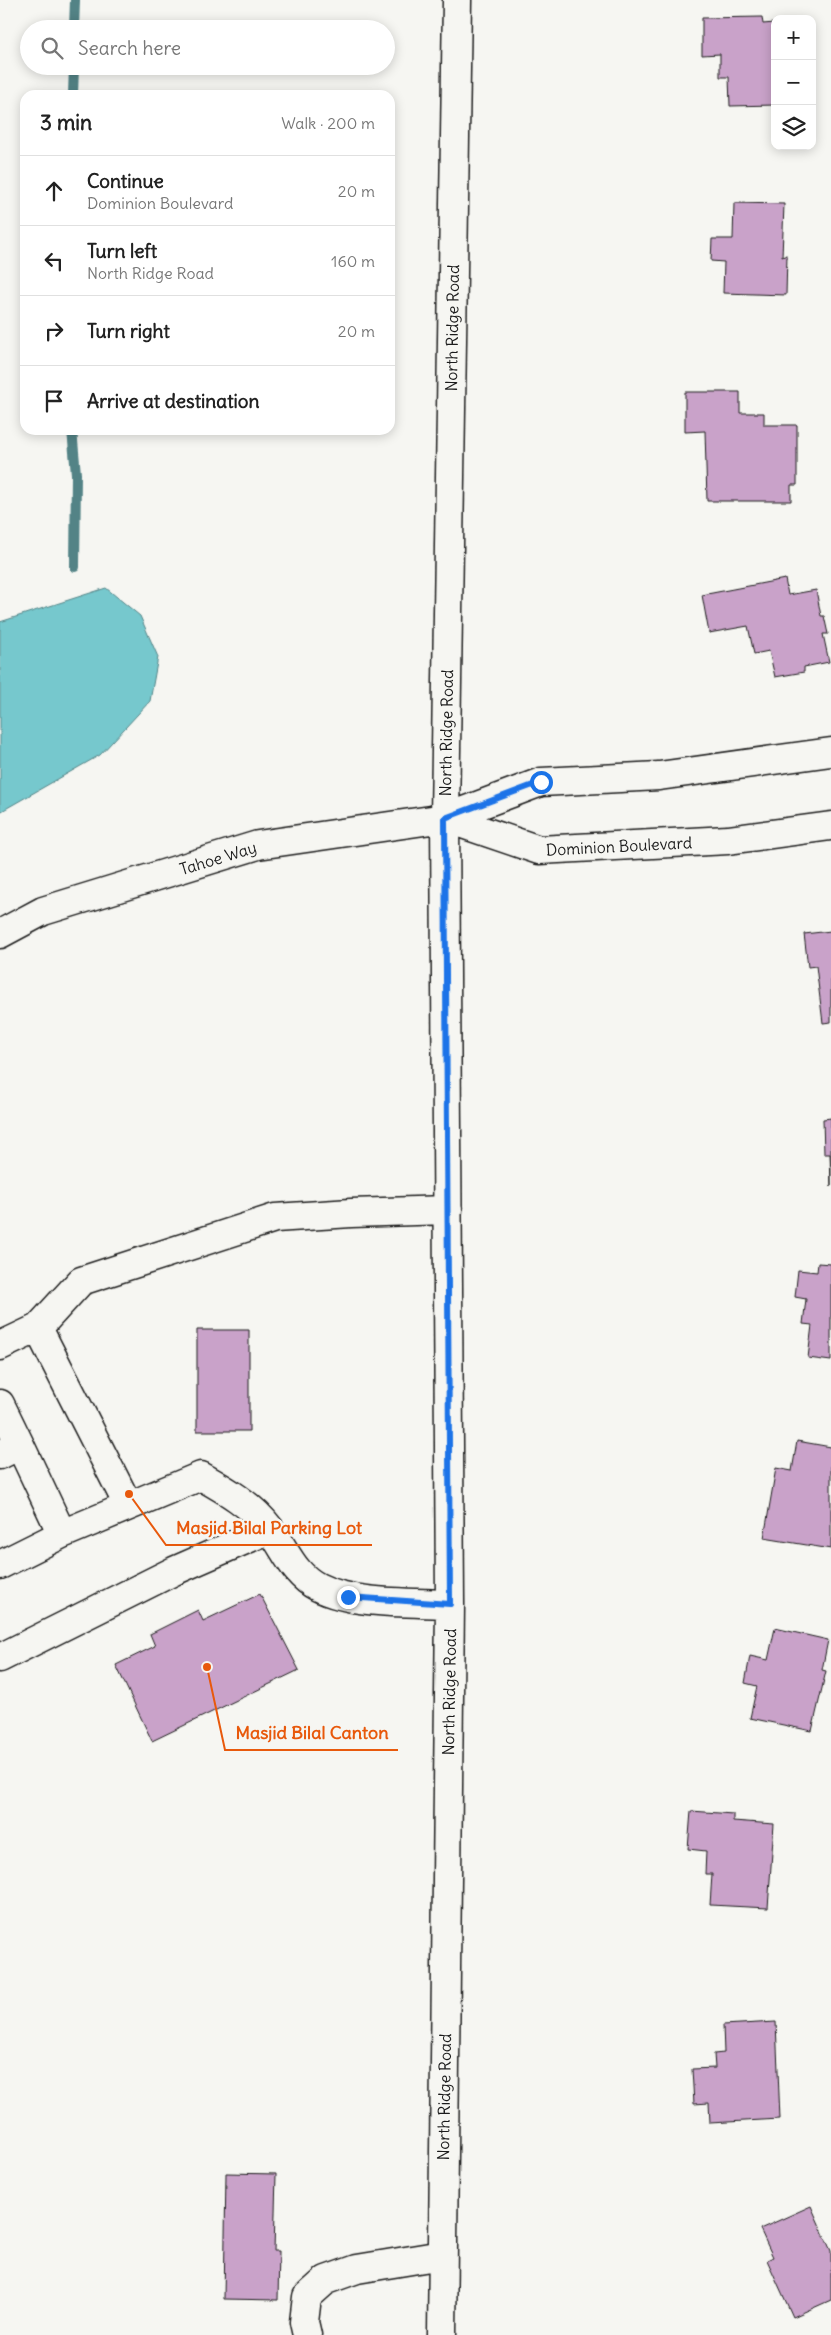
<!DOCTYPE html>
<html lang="en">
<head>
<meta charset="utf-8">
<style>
  body { margin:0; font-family:Delius,sans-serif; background:#f6f6f6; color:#222 }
  .controls { position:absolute; right:15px; top:15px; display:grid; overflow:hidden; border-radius:10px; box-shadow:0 2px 12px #0003 }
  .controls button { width:45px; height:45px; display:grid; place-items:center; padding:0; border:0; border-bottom:1px solid #e0e0e0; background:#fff; color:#222; font:25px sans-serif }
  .stop { position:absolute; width:15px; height:15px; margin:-11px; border:4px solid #1a73e8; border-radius:50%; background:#fff }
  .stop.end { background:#1a73e8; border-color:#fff; box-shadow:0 1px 5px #0008 }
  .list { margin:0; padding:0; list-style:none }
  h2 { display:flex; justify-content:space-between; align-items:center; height:65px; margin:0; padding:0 20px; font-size:21px }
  h2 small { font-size:16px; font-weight:400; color:#767676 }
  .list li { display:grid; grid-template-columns:32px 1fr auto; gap:15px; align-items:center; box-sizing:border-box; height:70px; padding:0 20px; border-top:1px solid #e0e0e0 }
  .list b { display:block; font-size:19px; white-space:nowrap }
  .list p { margin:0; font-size:16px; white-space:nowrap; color:#767676 }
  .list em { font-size:16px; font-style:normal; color:#767676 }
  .icon { flex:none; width:28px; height:28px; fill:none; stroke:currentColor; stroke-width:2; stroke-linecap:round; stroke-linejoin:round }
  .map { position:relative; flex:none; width:831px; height:2335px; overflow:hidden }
  .search { position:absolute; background:#fff; box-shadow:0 2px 12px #0003; left:20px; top:20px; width:375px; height:55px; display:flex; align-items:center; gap:12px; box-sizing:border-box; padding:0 18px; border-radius:28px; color:#767676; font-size:19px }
  .panel { position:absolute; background:#fff; box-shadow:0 2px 12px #0003; left:20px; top:90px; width:375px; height:345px; border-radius:15px }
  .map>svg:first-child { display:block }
  .water { fill:#76c8cd; stroke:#528386 }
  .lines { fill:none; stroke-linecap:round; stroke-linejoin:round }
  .stream { stroke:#528386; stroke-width:10 }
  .building { fill:#c9a2c9; stroke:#1c1c1c }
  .minor-casing { stroke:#1c1c1c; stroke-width:31 }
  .minor { stroke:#f6f6f2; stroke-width:28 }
  .route { stroke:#1a73e8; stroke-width:6 }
  .labels { text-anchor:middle; stroke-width:5; stroke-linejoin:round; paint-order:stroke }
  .street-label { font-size:16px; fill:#1c1c1c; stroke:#f6f6f2 }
  .leader { fill:none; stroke:#e8590c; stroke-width:2 }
  .callout-dot { fill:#e8590c; stroke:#f6f6f2; stroke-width:2 }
  .callout-label { font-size:18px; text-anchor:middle; font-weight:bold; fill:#e8590c; stroke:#f6f6f2; stroke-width:5; stroke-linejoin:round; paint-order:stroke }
</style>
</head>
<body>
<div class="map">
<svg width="831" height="2335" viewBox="0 0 831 2335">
  <rect width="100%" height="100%" fill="#f6f6f2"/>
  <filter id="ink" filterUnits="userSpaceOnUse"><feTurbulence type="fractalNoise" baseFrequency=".02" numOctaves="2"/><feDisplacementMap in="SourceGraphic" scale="10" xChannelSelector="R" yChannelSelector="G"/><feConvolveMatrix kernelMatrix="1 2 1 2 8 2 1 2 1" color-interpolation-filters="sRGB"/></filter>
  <g filter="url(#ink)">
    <path class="water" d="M 106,588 L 140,616 L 158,657 L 150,701 L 100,755 L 0,812 L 0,622 Z"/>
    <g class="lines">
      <path class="stream" d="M 74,29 L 75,0
        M 73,95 L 74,66
        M 72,430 L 76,474 L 75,567"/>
    </g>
    <path class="building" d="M 762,17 L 763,24 L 775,23 L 775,105 L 730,106 L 729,77 L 720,77 L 720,54 L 702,55 L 702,18 Z
      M 734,203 L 784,204 L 782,257 L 787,255 L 786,295 L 723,293 L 724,262 L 711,261 L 712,239 L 733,239 Z
      M 685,392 L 740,392 L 740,413 L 764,413 L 764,425 L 797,425 L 797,485 L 791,485 L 791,501 L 707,501 L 705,431 L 685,432 Z
      M 785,579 L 788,595 L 816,590 L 821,616 L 824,616 L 828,634 L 823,634 L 829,662 L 804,667 L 804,672 L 775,677 L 769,651 L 754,654 L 748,626 L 709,633 L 702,595 Z
      M 831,931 L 831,1022 L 823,1023 L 816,966 L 808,967 L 804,934 Z
      M 831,1118 L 831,1186 L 830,1154 L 824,1154 L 823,1119 Z
      M 818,1263 L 831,1264 L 831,1361 L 808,1358 L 812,1325 L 803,1324 L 806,1299 L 795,1297 L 798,1270 L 817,1272 Z
      M 197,1330 L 249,1330 L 249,1431 L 197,1431 Z
      M 797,1441 L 831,1447 L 831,1549 L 764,1538 L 776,1468 L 792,1471 Z
      M 260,1594 L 299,1670 L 152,1741 L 116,1665 L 155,1646 L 150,1634 L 198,1610 L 203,1621 Z
      M 775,1628 L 828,1640 L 822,1670 L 826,1671 L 812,1731 L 750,1718 L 757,1686 L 745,1683 L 750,1656 L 768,1660 Z
      M 691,1811 L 733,1814 L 733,1821 L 774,1824 L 768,1908 L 710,1905 L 712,1874 L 705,1874 L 706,1851 L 688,1849 Z
      M 776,2022 L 780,2119 L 710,2123 L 709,2103 L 694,2104 L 692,2069 L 715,2068 L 714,2054 L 724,2053 L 723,2025 Z
      M 226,2173 L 276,2174 L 274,2251 L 279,2251 L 278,2300 L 224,2299 Z
      M 811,2206 L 831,2251 L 831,2300 L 793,2317 L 767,2260 L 773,2257 L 760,2229 Z"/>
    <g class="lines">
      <g class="minor-casing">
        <path id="minor" d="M 445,818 L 539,850 L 728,840 L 831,826
          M 0,934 L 43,911 L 258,845 L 445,818 L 541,782 L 659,776 L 831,752
          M 38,1328 L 81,1281 L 275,1218 L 351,1213 L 448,1210
          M 0,1346 L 38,1328 L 128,1505
          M 0,1404 L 20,1445
          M 0,1455 L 20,1445 L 62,1534 L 201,1476 C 226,1490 252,1505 270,1529 C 286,1550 293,1574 318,1587 C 353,1605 411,1602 450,1604
          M 0,1565 L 62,1534
          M 0,1658 L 174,1571 L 270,1529
          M 307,2335 L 304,2322 L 307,2297 L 326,2280 L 357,2269 L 442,2255
          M 442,2335 L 450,1604 L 445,818 L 457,0"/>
      </g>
      <use href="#minor" class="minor"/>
    </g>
  </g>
  <g class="lines" filter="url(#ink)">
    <path class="route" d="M 348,1597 L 450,1604 L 445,818 L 541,782"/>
  </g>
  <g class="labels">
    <g class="street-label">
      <text transform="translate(452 328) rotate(-89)" y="6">North Ridge Road</text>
      <text transform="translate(446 733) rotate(-89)" y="6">North Ridge Road</text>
      <text transform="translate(619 846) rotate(-3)" y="6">Dominion Boulevard</text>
      <text transform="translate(218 858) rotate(-17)" y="6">Tahoe Way</text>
      <text transform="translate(449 1692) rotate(-89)" y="6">North Ridge Road</text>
      <text transform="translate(444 2097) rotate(-89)" y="6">North Ridge Road</text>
    </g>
  </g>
  <path class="leader" d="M129 1494L166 1545H372M207 1667L225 1750H398"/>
  <g class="callout-dot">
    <circle cx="129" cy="1494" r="5"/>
    <circle cx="207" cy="1667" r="5"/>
  </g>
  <g class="callout-label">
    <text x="269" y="1534">Masjid Bilal Parking Lot</text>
    <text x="312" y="1739">Masjid Bilal Canton</text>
  </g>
</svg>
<div class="controls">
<button>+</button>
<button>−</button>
<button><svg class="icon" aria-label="layers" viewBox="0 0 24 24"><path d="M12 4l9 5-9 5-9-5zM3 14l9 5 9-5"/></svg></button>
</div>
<div class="stop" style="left:541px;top:782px"></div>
<div class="stop end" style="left:348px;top:1597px"></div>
<div class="search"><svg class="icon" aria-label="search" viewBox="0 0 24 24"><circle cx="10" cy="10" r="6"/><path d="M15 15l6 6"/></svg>Search here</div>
<section class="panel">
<h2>3 min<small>Walk · 200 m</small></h2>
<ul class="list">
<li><svg class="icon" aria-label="ahead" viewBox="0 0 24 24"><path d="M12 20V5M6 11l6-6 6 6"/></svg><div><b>Continue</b><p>Dominion Boulevard</p></div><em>20 m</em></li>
<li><svg class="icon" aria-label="left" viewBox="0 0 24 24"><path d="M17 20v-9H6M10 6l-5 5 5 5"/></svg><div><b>Turn left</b><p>North Ridge Road</p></div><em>160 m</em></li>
<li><svg class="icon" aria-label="right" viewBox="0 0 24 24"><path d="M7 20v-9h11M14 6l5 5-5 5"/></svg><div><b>Turn right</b></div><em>20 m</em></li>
<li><svg class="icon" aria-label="arrive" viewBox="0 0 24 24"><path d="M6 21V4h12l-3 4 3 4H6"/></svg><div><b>Arrive at destination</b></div></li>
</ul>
</section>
</div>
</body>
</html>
